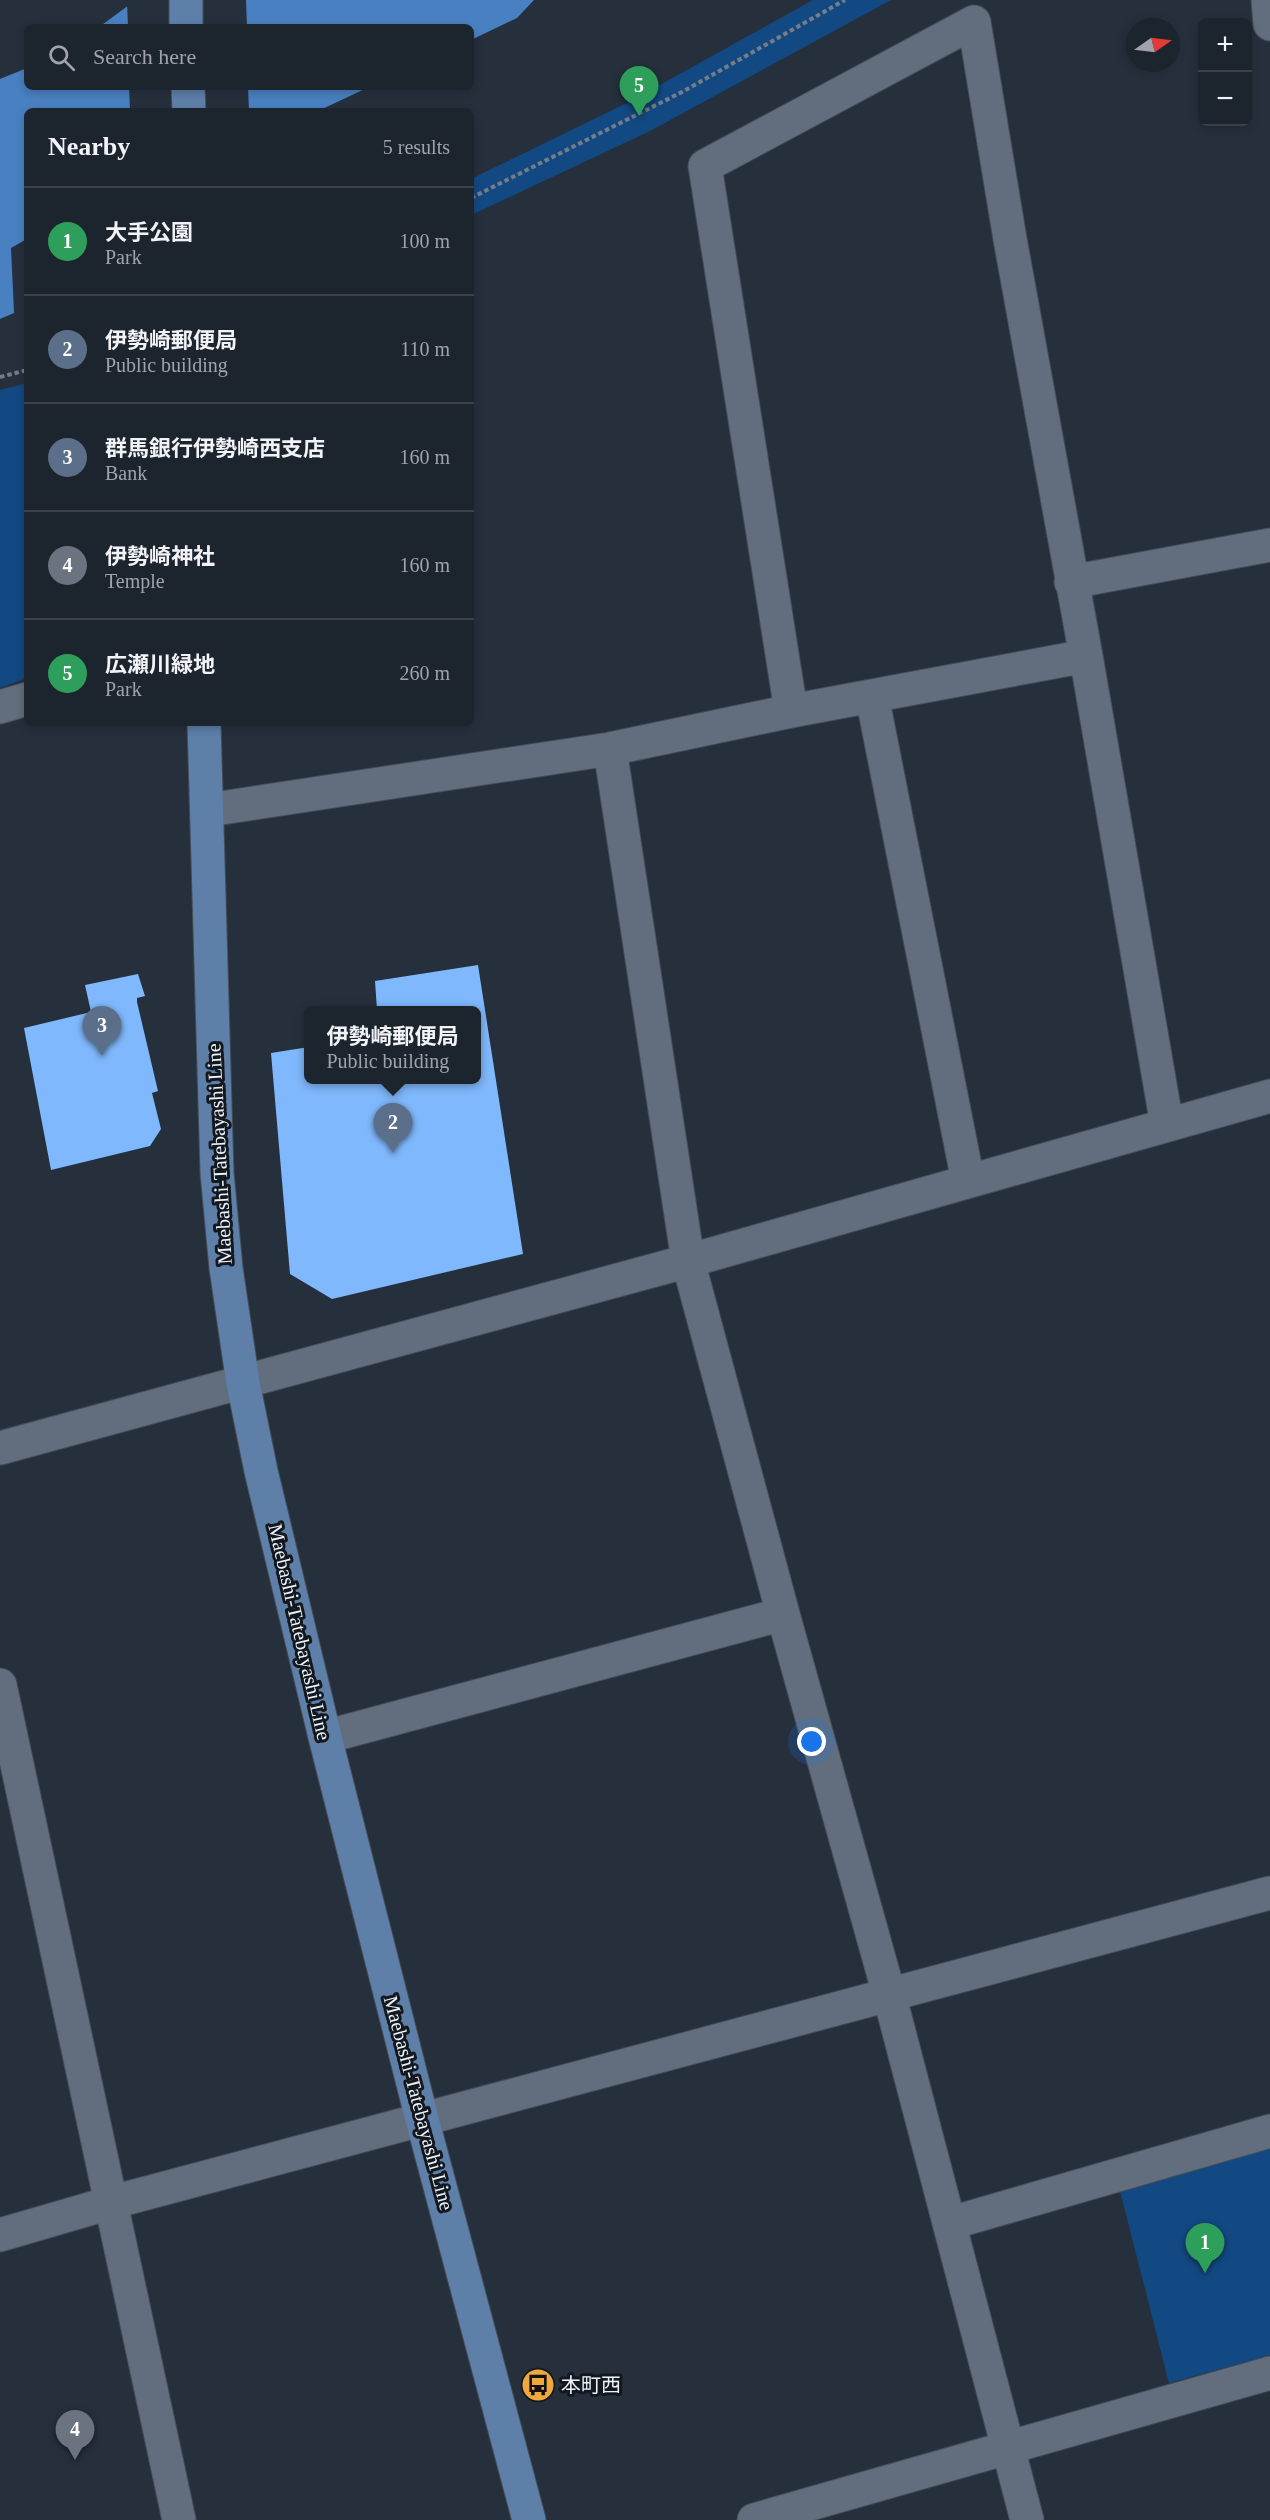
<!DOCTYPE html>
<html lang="en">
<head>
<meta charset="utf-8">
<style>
  body { margin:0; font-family:"Times New Roman","Noto Sans JP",serif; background:#29303a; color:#f1f3f6 }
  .controls { position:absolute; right:18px; top:18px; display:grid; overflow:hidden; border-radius:9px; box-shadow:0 3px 9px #0003 }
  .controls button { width:54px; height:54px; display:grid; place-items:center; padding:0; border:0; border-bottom:2px solid #3a414a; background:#1c242e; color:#f1f3f6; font:30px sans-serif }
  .compass { position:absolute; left:1126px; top:18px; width:54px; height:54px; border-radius:50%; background:#1c242e; box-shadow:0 3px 9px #0003; rotate:76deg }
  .you { position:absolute; left:812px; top:1742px; width:21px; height:21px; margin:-15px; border:4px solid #fff; border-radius:50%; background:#1a73e8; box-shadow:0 0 0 9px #1a73e833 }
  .badge { display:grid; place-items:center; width:39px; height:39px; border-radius:50%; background:#ea580c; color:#fff; font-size:20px; font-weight:700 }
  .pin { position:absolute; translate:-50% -50px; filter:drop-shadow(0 2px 3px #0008) }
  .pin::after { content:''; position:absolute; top:32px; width:21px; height:18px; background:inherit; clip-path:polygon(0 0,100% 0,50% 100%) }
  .popup { position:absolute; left:304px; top:1006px; width:177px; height:78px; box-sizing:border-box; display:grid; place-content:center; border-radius:9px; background:#1c242e; filter:drop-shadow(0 2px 4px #0005); font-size:20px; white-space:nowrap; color:#a0a4aa }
  .popup b { font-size:22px; color:#f1f3f6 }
  .popup::after { content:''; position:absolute; left:50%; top:100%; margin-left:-12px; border:12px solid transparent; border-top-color:#1c242e }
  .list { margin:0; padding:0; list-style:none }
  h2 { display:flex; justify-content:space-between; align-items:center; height:78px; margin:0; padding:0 24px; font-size:26px }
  h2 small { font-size:20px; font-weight:400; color:#a0a4aa }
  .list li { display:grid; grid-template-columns:39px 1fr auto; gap:18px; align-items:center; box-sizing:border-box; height:108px; padding:0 24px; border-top:2px solid #3a414a }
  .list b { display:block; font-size:22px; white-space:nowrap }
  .list p { margin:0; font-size:20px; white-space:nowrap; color:#a0a4aa }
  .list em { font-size:20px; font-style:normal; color:#a0a4aa }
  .icon { flex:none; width:33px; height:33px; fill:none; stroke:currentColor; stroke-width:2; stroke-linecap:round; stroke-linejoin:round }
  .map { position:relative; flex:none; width:1270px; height:2520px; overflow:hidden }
  .search { position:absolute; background:#1c242e; box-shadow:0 3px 9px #0003; left:24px; top:24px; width:450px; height:66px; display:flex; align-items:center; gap:15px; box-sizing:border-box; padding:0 21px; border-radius:9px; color:#a0a4aa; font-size:22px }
  .panel { position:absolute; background:#1c242e; box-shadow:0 3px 9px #0003; left:24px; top:108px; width:450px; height:618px; border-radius:9px }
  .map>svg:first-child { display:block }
  .green { fill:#124983 }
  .water { fill:#4980c1 }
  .pier { fill:#26303d }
  .building { fill:#7fb8fc }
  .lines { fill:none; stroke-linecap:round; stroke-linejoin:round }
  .minor-casing { stroke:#444d58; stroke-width:35 }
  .major-casing { stroke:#444d58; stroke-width:35 }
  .path { stroke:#747d88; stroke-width:4; stroke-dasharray:4.5 3; stroke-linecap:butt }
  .minor { stroke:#626e7d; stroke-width:33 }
  .major { stroke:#5d7fa8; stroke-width:33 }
  .labels { text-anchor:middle; stroke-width:6; stroke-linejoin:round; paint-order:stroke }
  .street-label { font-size:20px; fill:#ecf3fb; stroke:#13181e }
  .poi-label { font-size:20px; fill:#ecf3fb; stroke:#13181e; text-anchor:start }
</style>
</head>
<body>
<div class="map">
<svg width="1270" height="2520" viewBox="0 0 1270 2520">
  <rect width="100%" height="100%" fill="#26303d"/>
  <path class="green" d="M 813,0 L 891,0 L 650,131 L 471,215 L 471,179 L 631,101 Z
    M 27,383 L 27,678 L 0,688 L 0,390 Z
    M 1270,2148 L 1270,2355 L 1169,2383 L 1120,2191 Z"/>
  <path class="water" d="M 136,0 L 534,0 L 517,18 L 471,40 L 471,27 L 99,27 Z
    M 27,68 L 27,87 L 369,87 L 318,111 L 27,111 L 27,239 L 11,248 L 14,313 L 0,319 L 0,79 Z"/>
  <path class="pier" d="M 131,0 L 246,0 L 247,27 L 128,27 L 127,3 Z
    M 129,87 L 248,87 L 249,111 L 130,111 Z"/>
  <path class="building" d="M 478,965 L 523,1254 L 332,1299 L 290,1274 L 271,1053 L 309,1047 L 309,1080 L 477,1080 L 477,1010 L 377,1010 L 375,981 Z
    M 138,974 L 145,996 L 137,998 L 137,1002 L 158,1091 L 152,1093 L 161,1129 L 150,1146 L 51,1170 L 24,1028 L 91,1012 L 85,985 Z"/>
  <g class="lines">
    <g class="minor-casing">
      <path id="minor" d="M 1268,0 L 1270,24
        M 1071,582 L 1270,545
        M 872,696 L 968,1181
        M 0,707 L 27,699
        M 791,711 L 705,166 L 974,22 L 1010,239 L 1086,656 L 1167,1125
        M 610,749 L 688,1261 L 783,1614 L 889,1994 L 1027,2520
        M 208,810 L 610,749 L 791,711 L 1086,656
        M 0,1448 L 688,1261 L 1270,1096
        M 0,1685 L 179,2520
        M 325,1737 L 783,1614
        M 951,2223 L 1270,2131
        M 0,2235 L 113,2202 L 1270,1893
        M 754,2520 L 1270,2373"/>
    </g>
    <g class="major-casing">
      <path id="major" d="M 186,0 L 186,27
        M 188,87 L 189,111
        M 204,723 L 217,1173 L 226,1268 L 243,1383 L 261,1471 L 325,1737 L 422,2119 L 529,2520"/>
    </g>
    <path class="path" d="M 471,198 L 682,92 L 845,0
      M 0,377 L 27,370"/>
    <use href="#minor" class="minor"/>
    <use href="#major" class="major"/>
  </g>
  <defs>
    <g id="bus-disc" transform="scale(1.725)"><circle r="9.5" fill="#eea83c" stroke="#13181e"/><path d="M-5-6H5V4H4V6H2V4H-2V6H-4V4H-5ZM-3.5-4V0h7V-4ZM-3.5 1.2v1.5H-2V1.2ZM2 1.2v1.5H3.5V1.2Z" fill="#111"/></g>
  </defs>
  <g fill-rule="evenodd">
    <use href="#bus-disc" x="538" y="2385"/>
  </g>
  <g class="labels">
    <g class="street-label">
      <text transform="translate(219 1154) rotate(-93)" y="7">Maebashi-Tatebayashi Line</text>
      <text transform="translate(300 1632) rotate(77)" y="7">Maebashi-Tatebayashi Line</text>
      <text transform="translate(419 2103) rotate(75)" y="7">Maebashi-Tatebayashi Line</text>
    </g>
    <g class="poi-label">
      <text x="561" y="2392">本町西</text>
    </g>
  </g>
</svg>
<div class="controls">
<button>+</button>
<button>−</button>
</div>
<svg class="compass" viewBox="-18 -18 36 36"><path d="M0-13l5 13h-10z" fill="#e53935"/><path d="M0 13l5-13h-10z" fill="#a0a4aa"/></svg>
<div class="you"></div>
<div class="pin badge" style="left:1205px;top:2273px;background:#2e9e5b">1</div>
<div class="pin badge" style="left:393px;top:1153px;background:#5c6f8a">2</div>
<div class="popup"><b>伊勢崎郵便局</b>Public building</div>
<div class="pin badge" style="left:102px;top:1056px;background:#5c6f8a">3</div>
<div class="pin badge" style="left:75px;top:2460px;background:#6b7280">4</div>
<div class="pin badge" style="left:639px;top:116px;background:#2e9e5b">5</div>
<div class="search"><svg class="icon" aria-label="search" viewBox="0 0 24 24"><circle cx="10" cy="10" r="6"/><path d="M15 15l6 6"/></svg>Search here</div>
<section class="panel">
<h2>Nearby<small>5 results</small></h2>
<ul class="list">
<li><span class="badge" style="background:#2e9e5b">1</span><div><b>大手公園</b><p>Park</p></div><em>100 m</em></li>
<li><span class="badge" style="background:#5c6f8a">2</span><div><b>伊勢崎郵便局</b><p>Public building</p></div><em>110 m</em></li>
<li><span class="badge" style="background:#5c6f8a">3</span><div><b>群馬銀行伊勢崎西支店</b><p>Bank</p></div><em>160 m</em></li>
<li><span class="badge" style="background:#6b7280">4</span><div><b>伊勢崎神社</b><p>Temple</p></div><em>160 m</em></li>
<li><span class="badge" style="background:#2e9e5b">5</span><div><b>広瀬川緑地</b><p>Park</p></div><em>260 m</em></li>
</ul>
</section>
</div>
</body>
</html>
